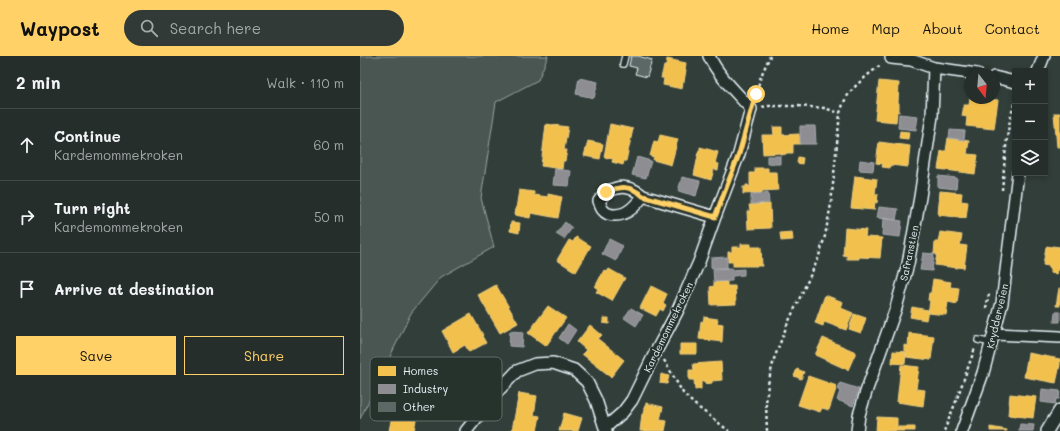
<!DOCTYPE html>
<html lang="en">
<head>
<meta charset="utf-8">
<style>
  body { margin:0; font-family:Mali,sans-serif; background:#323a37; color:#f1f3f6 }
  .controls { position:absolute; right:12px; top:12px; display:grid; overflow:hidden; border-radius:0px; box-shadow:0 2px 6px #0003 }
  .controls button { width:36px; height:36px; display:grid; place-items:center; padding:0; border:0; border-bottom:1px solid #424a47; background:#262e2b; color:#f1f3f6; font:20px sans-serif }
  .compass { position:absolute; left:604px; top:12px; width:36px; height:36px; border-radius:50%; background:#262e2b; box-shadow:0 2px 6px #0003; rotate:164deg }
  .stop { position:absolute; width:12px; height:12px; margin:-9px; border:3px solid #ffd166; border-radius:50%; background:#fff }
  .stop.end { background:#ffd166; border-color:#fff; box-shadow:0 1px 4px #0008 }
  .list { margin:0; padding:0; list-style:none }
  h2 { display:flex; justify-content:space-between; align-items:center; height:52px; margin:0; padding:0 16px; font-size:17px }
  h2 small { font-size:13px; font-weight:400; color:#a4a8a9 }
  .list li { display:grid; grid-template-columns:26px 1fr auto; gap:12px; align-items:center; box-sizing:border-box; height:72px; padding:0 16px; border-top:1px solid #424a47 }
  .list b { display:block; font-size:15px; white-space:nowrap }
  .list p { margin:0; font-size:13px; white-space:nowrap; color:#a4a8a9 }
  .list em { font-size:13px; font-style:normal; color:#a4a8a9 }
  .actions { display:flex; gap:8px; padding:12px 16px }
  .actions a { flex:1; padding:9px 0; border:1px solid #ffd166; border-radius:0px; text-align:center; font-size:14px; color:#ffd166 }
  .actions .main { background:#ffd166; color:#111 }
  .icon { flex:none; width:22px; height:22px; fill:none; stroke:currentColor; stroke-width:2; stroke-linecap:round; stroke-linejoin:round }
  .map { position:relative; flex:none; width:700px; height:375px; overflow:hidden }
  header { display:flex; align-items:center; gap:24px; box-sizing:border-box; height:56px; padding:0 20px; background:#ffd166; color:#111 }
  header strong { font-size:19px }
  nav { display:flex; gap:22px; margin-inline-start:auto; font-size:14px }
  .search { width:280px; height:36px; background:#323a37; display:flex; align-items:center; gap:10px; box-sizing:border-box; padding:0 14px; border-radius:22px; color:#a4a8a9; font-size:15px }
  main { display:flex }
  aside { flex:1; background:#262e2b }
  .map>svg:first-child { display:block }
  .green { fill:#495651; stroke:#98a4a4 }
  .homes { fill:#f2c14e; stroke:#efcf81 }
  .industry { fill:#8d8d92; stroke:#a8abb1 }
  .building { fill:#5c6865; stroke:#e8f1f8 }
  .lines { fill:none; stroke-linecap:round; stroke-linejoin:round }
  .service-casing { stroke:#e8f1f8; stroke-width:8 }
  .minor-casing { stroke:#e8f1f8; stroke-width:14 }
  .path { stroke:#e8f1f8; stroke-width:2.5; stroke-dasharray:3 3; stroke-linecap:butt }
  .service { stroke:#26332d; stroke-width:5.5 }
  .minor { stroke:#26332d; stroke-width:11 }
  .route { stroke:#ffd166; stroke-width:5 }
  .labels { text-anchor:middle; stroke-width:4; stroke-linejoin:round; paint-order:stroke }
  .street-label { font-size:10px; fill:#e8f1f8; stroke:#26332d }
  .key { fill:#26332d; stroke:#606c6a; stroke-width:1 }
  .key-label { font-size:11px; fill:#e8f1f8 }
</style>
</head>
<body>
<header>
<strong>Waypost</strong>
<div class="search"><svg class="icon" aria-label="search" viewBox="0 0 24 24"><circle cx="10" cy="10" r="6"/><path d="M15 15l6 6"/></svg>Search here</div>
<nav><a>Home</a><a>Map</a><a>About</a><a>Contact</a></nav>
</header>
<main>
<aside>
<h2>2 min<small>Walk · 110 m</small></h2>
<ul class="list">
<li><svg class="icon" aria-label="ahead" viewBox="0 0 24 24"><path d="M12 20V5M6 11l6-6 6 6"/></svg><div><b>Continue</b><p>Kardemommekroken</p></div><em>60 m</em></li>
<li><svg class="icon" aria-label="right" viewBox="0 0 24 24"><path d="M7 20v-9h11M14 6l5 5-5 5"/></svg><div><b>Turn right</b><p>Kardemommekroken</p></div><em>50 m</em></li>
<li><svg class="icon" aria-label="arrive" viewBox="0 0 24 24"><path d="M6 21V4h12l-3 4 3 4H6"/></svg><div><b>Arrive at destination</b></div></li>
</ul>
<div class="actions"><a class="main">Save</a><a>Share</a></div>
</aside>
<div class="map">
<svg width="700" height="375" viewBox="0 0 700 375">
  <rect width="100%" height="100%" fill="#323e39"/>
  <filter id="ink" filterUnits="userSpaceOnUse"><feTurbulence type="fractalNoise" baseFrequency=".025" numOctaves="2"/><feDisplacementMap in="SourceGraphic" scale="8" xChannelSelector="R" yChannelSelector="G"/><feConvolveMatrix kernelMatrix="1 2 1 2 8 2 1 2 1" color-interpolation-filters="sRGB"/></filter>
  <g filter="url(#ink)">
    <path class="green" d="M 0,0 L 188,0 L 178,24 L 136,46 L 121,142 L 134,191 L 81,221 L 51,257 L 0,363 Z"/>
    <path class="homes" d="M 307,3 L 326,7 L 325,14 L 326,14 L 324,26 L 323,26 L 322,33 L 303,29 L 304,22 L 301,22 L 304,10 L 306,10 Z
      M 519,25 L 539,27 L 538,47 L 539,47 L 539,56 L 537,55 L 536,66 L 515,64 Z
      M 610,41 L 610,42 L 621,42 L 638,44 L 634,73 L 606,70 L 607,61 L 602,60 L 604,49 L 609,49 Z
      M 694,57 L 700,57 L 700,91 L 697,91 Z
      M 186,68 L 208,71 L 204,94 L 207,94 L 205,105 L 203,105 L 202,113 L 181,110 Z
      M 250,68 L 273,73 L 266,105 L 264,105 L 263,109 L 252,106 L 253,103 L 244,101 Z
      M 413,71 L 422,71 L 422,79 L 439,78 L 440,88 L 433,88 L 433,97 L 426,97 L 426,98 L 421,99 L 421,97 L 403,98 L 402,79 L 414,79 Z
      M 540,75 L 549,76 L 548,83 L 539,82 Z
      M 300,79 L 318,83 L 311,109 L 293,104 L 294,101 L 290,100 L 294,85 L 298,86 Z
      M 588,82 L 609,85 L 607,98 L 618,99 L 615,118 L 578,113 L 581,95 L 586,95 Z
      M 228,85 L 243,88 L 240,103 L 224,100 Z
      M 519,86 L 550,90 L 548,111 L 530,109 L 530,112 L 522,111 L 523,108 L 516,107 Z
      M 340,91 L 358,96 L 355,107 L 359,108 L 358,114 L 354,113 L 351,124 L 334,119 L 338,100 L 337,100 L 339,94 L 340,94 Z
      M 438,101 L 443,102 L 442,108 L 437,107 Z
      M 395,112 L 408,112 L 408,116 L 417,116 L 418,134 L 402,135 L 402,137 L 383,138 L 383,131 L 386,131 L 386,129 L 388,129 L 389,131 L 390,131 L 390,117 L 395,117 Z
      M 495,120 L 517,123 L 515,138 L 518,138 L 517,147 L 515,146 L 514,154 L 491,152 Z
      M 159,134 L 174,136 L 174,139 L 188,141 L 188,138 L 202,141 L 198,162 L 171,157 L 170,162 L 155,159 Z
      M 580,135 L 602,137 L 601,145 L 608,146 L 606,162 L 578,159 Z
      M 410,148 L 411,172 L 388,173 L 387,155 L 390,155 L 389,149 Z
      M 151,166 L 160,167 L 159,177 L 150,175 Z
      M 485,172 L 506,174 L 505,181 L 522,182 L 520,202 L 499,201 L 499,203 L 487,203 L 487,200 L 483,199 Z
      M 432,176 L 433,184 L 421,185 L 420,177 Z
      M 580,176 L 602,179 L 600,189 L 607,190 L 604,212 L 597,211 L 597,212 L 575,209 L 577,198 L 574,198 L 575,186 L 578,186 Z
      M 216,181 L 231,190 L 216,216 L 197,204 L 209,184 L 213,186 Z
      M 381,188 L 391,188 L 391,191 L 401,191 L 402,210 L 373,210 L 373,206 L 368,206 L 368,196 L 372,196 L 372,191 L 381,191 Z
      M 687,190 L 692,191 L 692,190 L 700,191 L 700,213 L 698,213 L 697,218 L 690,217 L 690,212 L 689,212 L 689,210 L 683,209 L 686,191 Z
      M 249,213 L 265,222 L 252,245 L 236,236 L 238,233 L 235,231 L 244,214 L 247,216 Z
      M 573,223 L 591,226 L 590,231 L 599,232 L 597,248 L 588,246 L 586,259 L 568,257 L 570,245 L 568,244 L 569,237 L 571,237 Z
      M 354,226 L 367,226 L 367,230 L 375,230 L 376,248 L 351,249 L 350,231 L 354,230 Z
      M 136,229 L 158,267 L 140,277 L 118,239 Z
      M 291,230 L 307,238 L 303,247 L 306,249 L 303,255 L 300,253 L 296,260 L 280,252 Z
      M 699,232 L 700,232 L 700,250 L 696,250 Z
      M 465,239 L 483,246 L 481,252 L 493,257 L 486,274 L 464,266 L 463,270 L 455,267 Z
      M 188,250 L 206,262 L 186,290 L 168,277 Z
      M 552,251 L 568,254 L 566,264 L 550,261 Z
      M 111,258 L 123,279 L 122,280 L 126,287 L 109,296 L 105,289 L 93,296 L 82,275 Z
      M 494,258 L 506,262 L 501,277 L 489,273 Z
      M 344,261 L 358,263 L 357,267 L 363,268 L 362,286 L 339,283 L 341,265 L 343,266 Z
      M 243,262 L 249,262 L 249,268 L 243,267 Z
      M 230,269 L 242,279 L 238,283 L 264,304 L 251,321 L 222,298 L 226,294 L 217,286 Z
      M 549,277 L 574,280 L 571,304 L 546,301 L 547,295 L 544,295 L 544,289 L 548,290 Z
      M 463,282 L 496,296 L 488,314 L 455,299 Z
      M 320,288 L 337,288 L 337,298 L 320,298 Z
      M 533,295 L 546,296 L 545,308 L 532,307 Z
      M 668,297 L 700,303 L 700,309 L 696,327 L 664,321 Z
      M 361,306 L 362,324 L 352,325 L 352,327 L 345,328 L 345,325 L 341,326 L 341,333 L 335,334 L 334,324 L 329,324 L 329,314 L 334,314 L 333,308 Z
      M 541,309 L 559,311 L 556,333 L 565,334 L 563,350 L 537,346 Z
      M 437,313 L 444,316 L 441,323 L 434,320 Z
      M 301,318 L 309,320 L 307,328 L 300,327 Z
      M 448,320 L 477,330 L 469,354 L 462,352 L 460,356 L 438,349 Z
      M 159,337 L 177,340 L 174,359 L 180,360 L 177,375 L 161,375 L 152,374 Z
      M 650,338 L 676,341 L 673,362 L 648,359 Z
      M 286,347 L 303,351 L 300,364 L 307,365 L 305,375 L 280,375 L 282,358 L 283,358 Z
      M 34,349 L 58,354 L 54,374 L 60,375 L 29,375 Z
      M 204,357 L 222,362 L 218,375 L 199,375 Z
      M 517,361 L 537,362 L 537,371 L 555,371 L 555,375 L 516,375 Z
      M 630,371 L 647,374 L 647,375 L 630,375 Z"/>
    <path class="industry" d="M 219,22 L 238,26 L 234,42 L 216,38 Z
      M 539,58 L 558,60 L 556,74 L 538,72 Z
      M 440,70 L 455,70 L 456,88 L 440,88 Z
      M 590,74 L 605,75 L 604,84 L 589,82 Z
      M 407,100 L 420,100 L 420,108 L 407,108 Z
      M 277,101 L 291,105 L 286,122 L 272,119 Z
      M 500,104 L 514,106 L 513,115 L 499,114 Z
      M 195,113 L 211,115 L 209,130 L 193,129 Z
      M 578,120 L 597,122 L 596,133 L 578,131 Z
      M 322,121 L 340,125 L 336,140 L 318,135 Z
      M 408,137 L 409,147 L 391,148 L 391,138 Z
      M 519,151 L 538,153 L 536,164 L 517,162 Z
      M 523,162 L 542,165 L 540,181 L 522,179 Z
      M 205,166 L 212,172 L 204,183 L 196,178 Z
      M 249,183 L 263,190 L 256,205 L 242,198 Z
      M 563,197 L 574,198 L 572,215 L 560,214 Z
      M 367,201 L 367,212 L 351,212 L 351,202 Z
      M 372,212 L 372,214 L 384,213 L 384,219 L 372,220 L 372,225 L 354,226 L 353,213 Z
      M 271,252 L 283,259 L 276,270 L 264,262 Z
      M 695,256 L 700,256 L 700,266 L 694,266 Z
      M 208,268 L 216,274 L 207,288 L 199,282 Z
      M 150,275 L 163,276 L 162,291 L 149,290 Z
      M 480,327 L 499,333 L 493,350 L 477,344 L 480,335 L 478,334 Z
      M 682,333 L 700,335 L 699,343 L 696,343 L 695,348 L 681,346 Z
      M 660,368 L 674,369 L 673,375 L 659,375 Z"/>
    <path class="building" d="M 271,0 L 278,0 L 292,4 L 287,21 L 275,18 L 277,12 L 269,10 Z"/>
    <g class="lines">
      <g class="service-casing">
        <path id="service" d="M 263,8 L 265,0
          M 618,284 L 632,287"/>
      </g>
      <g class="minor-casing">
        <path id="minor" d="M 531,2 L 551,4 L 574,12 L 617,18
          M 678,15 L 684,0
          M 634,21 L 655,26
          M 283,140 C 276,149 268,159 255,159 C 250,159 246,158 243,154 C 241,152 240,148 239,145 C 242,142 244,138 248,136 C 260,128 273,131 283,140 L 355,161
          M 634,278 L 700,281
          M 246,371 L 263,356 L 272,344 L 294,299 L 317,256 L 339,206 L 355,161 L 379,98 L 391,53 C 376,36 359,21 349,0
          M 106,375 L 139,334 L 157,315 L 175,308 L 193,307 L 214,314 L 227,326 L 236,344 L 246,375
          M 497,375 L 499,359 L 506,336 L 536,252 L 548,208 L 560,141 L 572,60 L 574,12
          M 602,375 L 623,317 L 642,247 L 658,117
          M 687,375 L 700,354"/>
      </g>
      <path class="path" d="M 395,41 L 401,20 L 410,0
        M 402,51 L 408,50 L 437,50 L 464,52 L 480,57
        M 642,134 C 645,104 646,73 655,45
        M 626,253 L 629,238
        M 304,304 L 308,311 L 323,337 L 334,348 L 369,375
        M 407,375 L 406,347 L 408,328 L 414,303 L 427,269 L 458,203 L 465,180 L 471,148 L 480,57 C 482,51 484,45 488,39 C 496,28 511,16 522,8
        M 584,375 L 595,348 L 615,292"/>
      <use href="#service" class="service"/>
      <use href="#minor" class="minor"/>
    </g>
  </g>
  <g class="lines" filter="url(#ink)">
    <path class="route" d="M 246,136 C 261,130 270,129 283,140 L 355,161 L 379,98 L 396,38"/>
  </g>
  <g class="labels">
    <g class="street-label">
      <text transform="translate(549 197) rotate(-78)" y="4">Safranstien</text>
      <text transform="translate(637 260) rotate(-77)" y="4">Krydderveien</text>
      <text transform="translate(308 271) rotate(-64)" y="4">Kardemommekroken</text>
    </g>
  </g>
  <rect x="10" y="301" width="132" height="64" rx="6" class="key"/>
  <rect x="18" y="310" width="18" height="10" fill="#f2c14e"/>
  <rect x="18" y="328" width="18" height="10" fill="#8d8d92"/>
  <rect x="18" y="346" width="18" height="10" fill="#5c6865"/>
  <g class="key-label">
    <text x="43" y="319">Homes</text>
    <text x="43" y="337">Industry</text>
    <text x="43" y="355">Other</text>
  </g>
</svg>
<div class="controls">
<button>+</button>
<button>−</button>
<button><svg class="icon" aria-label="layers" viewBox="0 0 24 24"><path d="M12 4l9 5-9 5-9-5zM3 14l9 5 9-5"/></svg></button>
</div>
<svg class="compass" viewBox="-18 -18 36 36"><path d="M0-13l5 13h-10z" fill="#e53935"/><path d="M0 13l5-13h-10z" fill="#a4a8a9"/></svg>
<div class="stop" style="left:396px;top:38px"></div>
<div class="stop end" style="left:246px;top:136px"></div>
</div>
</main>
</body>
</html>
